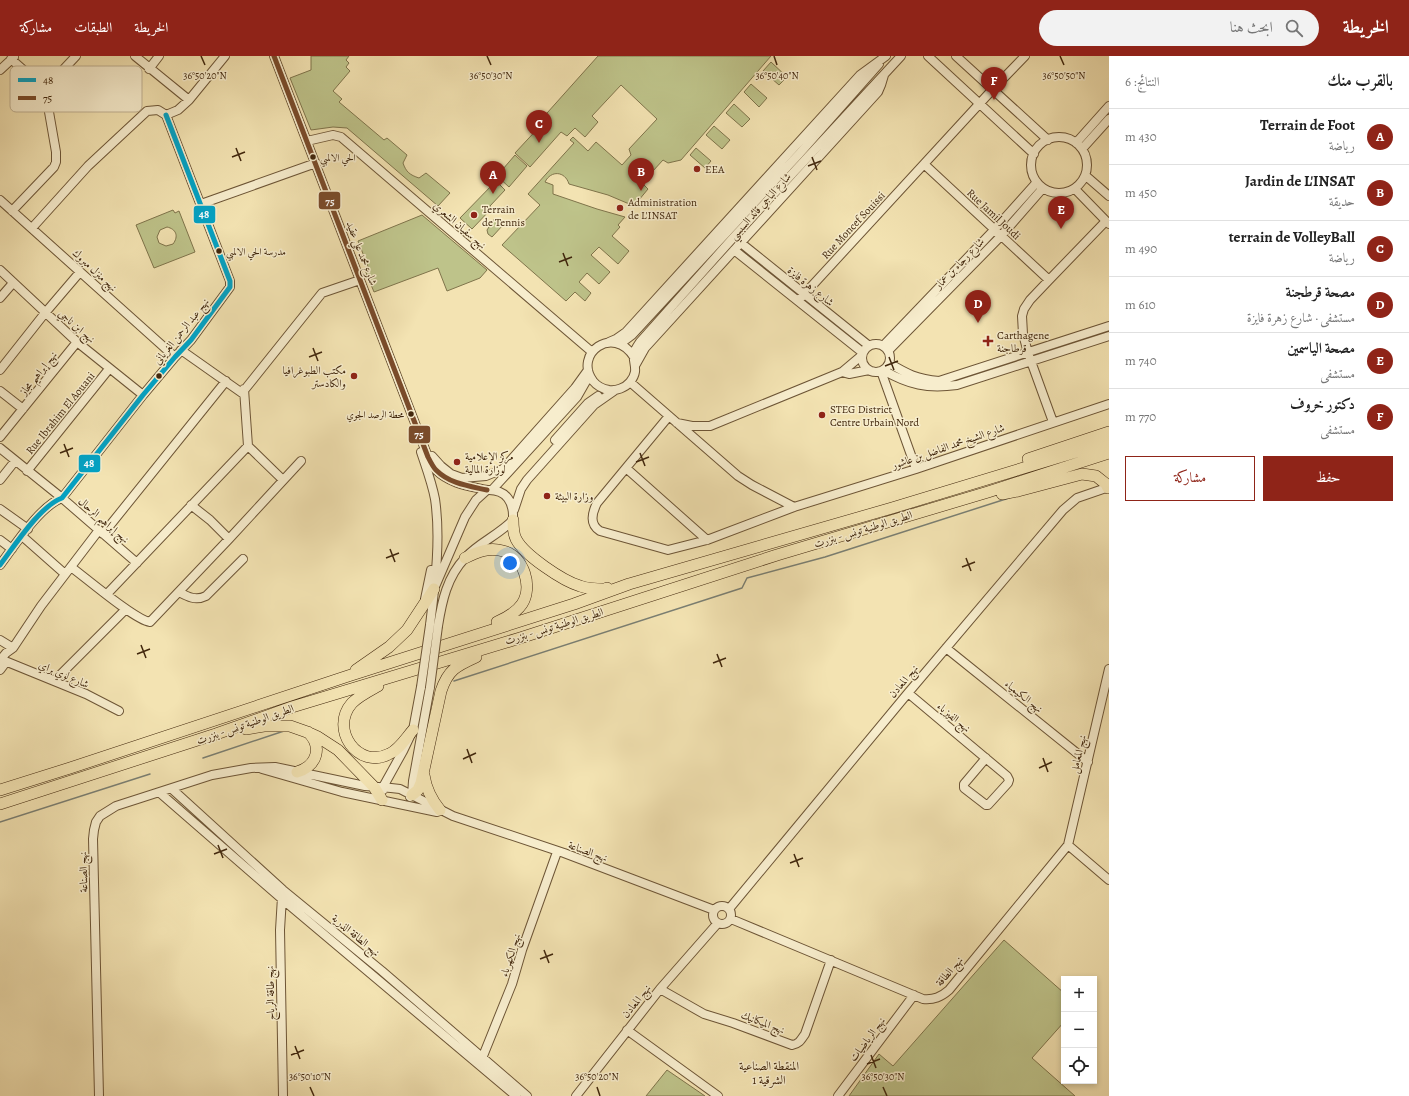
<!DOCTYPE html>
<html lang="ar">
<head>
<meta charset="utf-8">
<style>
  body { margin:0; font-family:Alegreya,Amiri,serif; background:#f2f2f2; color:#222; direction:rtl }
  .controls { position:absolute; right:12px; bottom:12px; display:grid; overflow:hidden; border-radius:0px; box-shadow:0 2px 6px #0003 }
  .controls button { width:36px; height:36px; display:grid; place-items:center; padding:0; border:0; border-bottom:1px solid #e0e0e0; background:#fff; color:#222; font:20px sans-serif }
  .you { position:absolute; left:510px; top:507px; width:14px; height:14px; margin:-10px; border:3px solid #fff; border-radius:50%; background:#1a73e8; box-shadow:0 0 0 6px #1a73e833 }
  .badge { display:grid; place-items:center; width:26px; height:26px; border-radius:50%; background:#8f2418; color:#fff; font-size:13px; font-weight:700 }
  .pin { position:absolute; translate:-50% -33px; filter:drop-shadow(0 1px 2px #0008) }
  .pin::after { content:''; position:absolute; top:21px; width:14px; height:12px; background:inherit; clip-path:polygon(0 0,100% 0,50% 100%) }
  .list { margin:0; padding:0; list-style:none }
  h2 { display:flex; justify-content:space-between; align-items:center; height:52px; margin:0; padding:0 16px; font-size:17px }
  h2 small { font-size:13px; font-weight:400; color:#767676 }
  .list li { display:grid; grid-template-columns:26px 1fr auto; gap:12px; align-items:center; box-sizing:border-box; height:56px; padding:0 16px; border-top:1px solid #e0e0e0 }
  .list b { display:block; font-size:15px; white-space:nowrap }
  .list p { margin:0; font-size:13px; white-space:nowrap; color:#767676 }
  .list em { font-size:13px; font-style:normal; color:#767676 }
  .actions { display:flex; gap:8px; padding:12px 16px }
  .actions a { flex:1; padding:9px 0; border:1px solid #8f2418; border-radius:0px; text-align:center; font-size:14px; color:#8f2418 }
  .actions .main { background:#8f2418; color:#fff }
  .icon { flex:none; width:22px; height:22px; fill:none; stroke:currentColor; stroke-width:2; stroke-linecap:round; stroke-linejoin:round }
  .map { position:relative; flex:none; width:1109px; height:1040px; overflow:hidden; direction:ltr }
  header { display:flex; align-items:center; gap:24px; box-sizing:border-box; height:56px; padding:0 20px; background:#8f2418; color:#fff }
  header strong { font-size:19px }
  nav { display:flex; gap:22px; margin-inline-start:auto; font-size:14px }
  .search { width:280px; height:36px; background:#f2f2f2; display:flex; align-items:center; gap:10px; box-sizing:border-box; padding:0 14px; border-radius:22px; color:#767676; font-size:15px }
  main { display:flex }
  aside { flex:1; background:#fff }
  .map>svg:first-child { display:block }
  .green { fill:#bec38a; stroke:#7f744b; fill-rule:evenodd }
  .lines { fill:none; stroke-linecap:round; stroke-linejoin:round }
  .stream { stroke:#7a7f73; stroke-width:1.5 }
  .minor-casing { stroke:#6d5536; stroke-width:10 }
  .highway-casing { stroke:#40260c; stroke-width:12 }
  .minor { stroke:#f7edcd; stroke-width:8 }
  .highway { stroke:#f3e3b2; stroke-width:11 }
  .minor-bridge-casing { stroke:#6d5536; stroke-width:10; stroke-linecap:butt }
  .minor-bridge { stroke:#f7edcd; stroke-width:8 }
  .bus-1-casing { stroke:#f7edcd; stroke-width:8 }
  .bus-2-casing { stroke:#f7edcd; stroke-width:8 }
  .bus-1 { stroke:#03a2c4; stroke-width:5 }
  .bus-2 { stroke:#7a4b2a; stroke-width:5 }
  .ticks { fill:none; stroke:#40260c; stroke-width:1.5 }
  .bus-dot { fill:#40260c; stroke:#f7edcd; stroke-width:1.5 }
  .poi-dot { fill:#8f2418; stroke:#f7edcd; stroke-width:1.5 }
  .labels { text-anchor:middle; stroke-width:3; stroke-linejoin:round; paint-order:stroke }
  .bus-label { font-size:10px; fill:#40260c; stroke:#f7edcd; text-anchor:start }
  .poi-label { font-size:11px; fill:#40260c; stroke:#f7edcd; text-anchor:start }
  .street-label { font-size:11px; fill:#40260c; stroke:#f7edcd }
  .neighbourhood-label { font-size:12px; fill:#40260c; stroke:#f7edcd }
  .key { fill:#f7edcd; stroke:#c0b193; stroke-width:1 }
  .key-label { font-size:11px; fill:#40260c }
  .ticks-label { font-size:10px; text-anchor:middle; fill:#40260c; stroke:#f7edcd; stroke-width:3; stroke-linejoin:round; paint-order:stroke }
  .line-badge { stroke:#f7edcd; stroke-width:1.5 }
  .badge-label { font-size:11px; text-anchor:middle; font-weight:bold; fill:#fff }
</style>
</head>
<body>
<header>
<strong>الخريطة</strong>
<div class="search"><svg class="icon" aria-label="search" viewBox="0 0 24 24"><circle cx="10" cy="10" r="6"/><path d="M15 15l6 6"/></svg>ابحث هنا</div>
<nav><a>الخريطة</a><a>الطبقات</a><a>مشاركة</a></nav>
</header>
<main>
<aside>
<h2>بالقرب منك<small>النتائج: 6</small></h2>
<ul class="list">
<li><span class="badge">A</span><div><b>Terrain de Foot</b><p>رياضة</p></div><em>430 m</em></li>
<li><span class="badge">B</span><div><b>Jardin de L'INSAT</b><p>حديقة</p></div><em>450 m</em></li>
<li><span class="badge">C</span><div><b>terrain de VolleyBall</b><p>رياضة</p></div><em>490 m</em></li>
<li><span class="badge">D</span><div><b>مصحة قرطجنة</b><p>مستشفى · شارع زهرة فايزة</p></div><em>610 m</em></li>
<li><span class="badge">E</span><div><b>مصحة الياسمين</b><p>مستشفى</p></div><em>740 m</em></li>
<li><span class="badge">F</span><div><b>دكتور خروف</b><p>مستشفى</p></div><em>770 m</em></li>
</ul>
<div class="actions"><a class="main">حفظ</a><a>مشاركة</a></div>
</aside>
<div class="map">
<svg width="1109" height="1040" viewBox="0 0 1109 1040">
  <rect width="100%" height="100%" fill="#f3e3b2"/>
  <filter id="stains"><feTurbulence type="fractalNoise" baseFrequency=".005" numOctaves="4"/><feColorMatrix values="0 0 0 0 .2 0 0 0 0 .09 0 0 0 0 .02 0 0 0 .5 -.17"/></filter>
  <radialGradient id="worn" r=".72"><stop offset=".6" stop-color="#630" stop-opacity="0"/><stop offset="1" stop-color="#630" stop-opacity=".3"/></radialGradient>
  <path class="green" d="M 311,0 L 349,0 L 346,4 L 349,7 L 346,11 L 350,15 L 333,35 L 342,43 L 339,46 L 384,84 L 387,82 L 407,99 L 403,107 C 406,116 410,119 419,122 L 426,117 L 450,137 L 438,150 L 347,72 L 333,71 L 311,74 L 290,22 L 311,14 Z
    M 598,0 L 771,0 L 681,104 L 668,107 L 663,104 L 642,127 L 639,124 L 648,133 L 634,150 L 608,139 L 569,128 C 565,115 551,114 545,126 L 553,129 L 553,138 L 597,153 L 625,161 L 618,169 L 620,171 L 612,180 L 629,195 L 618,208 L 599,191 L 591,199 L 610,216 L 599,228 L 587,217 L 579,226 L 591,237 L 585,245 L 575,236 L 566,245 L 502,189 L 540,149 L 528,138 L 574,87 L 570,84 L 573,81 L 588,95 L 596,86 L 622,109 L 631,99 L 629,93 L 657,63 L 621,29 L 592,60 L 598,66 L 585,81 L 575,72 L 567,80 L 561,76 L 530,111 L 515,97 L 541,69 L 539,66 Z
    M 771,6 L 787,21 L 779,29 L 763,15 Z
    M 751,28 L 767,42 L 759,51 L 744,36 Z
    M 734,48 L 750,63 L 742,71 L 726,57 Z
    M 714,70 L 730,84 L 722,93 L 706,79 Z
    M 696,92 L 711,105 L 705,112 L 690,99 Z
    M 515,99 L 527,110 L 509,131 L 497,120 Z
    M 496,125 L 505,134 L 490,150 L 492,152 L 472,173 L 460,162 Z
    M 173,154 L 175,157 L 179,155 L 195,196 L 154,212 L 136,169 ZM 167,171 C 176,173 179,180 173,188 L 166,190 L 159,187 L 157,181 L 160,174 Z
    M 422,159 L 487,214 L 480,222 L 447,235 L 438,212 L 374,236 L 365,214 L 369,213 L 358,185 Z
    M 495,162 L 503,169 L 492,181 L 488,178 L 487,174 Z
    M 1004,884 L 1064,937 L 1064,966 L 1032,1002 L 1075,1040 L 849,1040 L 879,998 L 893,1010 Z
    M 667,1014 L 705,1040 L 646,1040 Z"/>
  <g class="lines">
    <path class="stream" d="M 454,625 L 742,532 L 747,522 L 825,501 L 1009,442
      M 203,702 L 284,675
      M 0,766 L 150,718"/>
    <g class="minor-casing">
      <path id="minor" d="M 135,0 L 189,44
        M 274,0 L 428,401 C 430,405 433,411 436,414 C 450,428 469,430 487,434
        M 928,0 L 1034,98
        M 956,0 L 1048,84
        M 11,3 L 45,33
        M 149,13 L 159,0
        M 0,14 L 14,1
        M 166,59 L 178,54 L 189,44 L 225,0
        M1031 109a28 28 0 1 1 56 0a28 28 0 1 1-56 0Z
        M 307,85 L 333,79 L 341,81 L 592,296
        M 1076,87 L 1109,50
        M 1082,93 L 1109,63
        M 924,108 L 1049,224
        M 1086,120 L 1109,140
        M 1075,133 L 1109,168
        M 0,144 L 175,301
        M 201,148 L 316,107
        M 12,155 L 54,111 L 56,106 L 56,96 L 45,33 L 76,0
        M 32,172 L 88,110 L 147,55 L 158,54 L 166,59
        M 741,187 L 868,289
        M 734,194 L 862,296
        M 0,214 L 77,286 L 143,339
        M 0,242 L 13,227
        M 798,245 L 993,33 L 1025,0
        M 609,286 L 616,283 L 626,276 L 860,19 L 886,0
        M 617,286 L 624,285 L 632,279 L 800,97 L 879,8
        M862 302a14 14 0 1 1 28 0a14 14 0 1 1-28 0Z
        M 883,290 L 994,174 L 1037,126
        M 181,294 L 242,337 L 322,237 L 360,224
        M 888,295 L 1001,180 L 1043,132
        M 634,301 C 613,268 573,298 593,325 C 597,330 603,333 609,334 C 616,335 625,332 630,326 C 640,314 632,307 634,297 C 635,293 638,289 640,286 L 732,183 L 901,0
        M 889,307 C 907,318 917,323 939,325 L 1109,270
        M 636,308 L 645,292 L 878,36 L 881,29 L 884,19
        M 0,314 L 45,257 L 80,216
        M 883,314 C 909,329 927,333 957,329 L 1109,280
        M 881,315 L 916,413
        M 842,316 L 849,318 L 869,314
        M 630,326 L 738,420 L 752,429 L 794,451
        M 244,333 L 248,390 L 283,424
        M 0,335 L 23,353
        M 669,360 L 597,447 C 592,457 589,468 600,475 L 668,494 L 707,484 L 794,451 L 916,413 L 1109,348
        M 1053,366 L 1028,297 L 1023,278 L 1022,260 L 1024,253 L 1030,244 L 1049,224 L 1106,165
        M 677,367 L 692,370 L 710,370 L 842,316 L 861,300
        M 0,381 L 77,286
        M 555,384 L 588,347 L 598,340
        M 0,392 L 62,442 L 137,507
        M 421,396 C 426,411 432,427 435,443 C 441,484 435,528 430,569
        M 432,400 L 441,410 L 451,418 L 462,422 L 486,420 L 503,413 L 575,332 L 588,314
        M 626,412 L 707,484
        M 27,415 L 109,313
        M 0,424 L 15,405
        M 492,434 L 577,341 L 589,320
        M 191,449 L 210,464 L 229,483
        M 0,453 L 28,473
        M 514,454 L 521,433 L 527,424 L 594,349 L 614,335
        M 103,478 L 226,325
        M 22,480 L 65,518
        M 0,484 L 12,493
        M 0,509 C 15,489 40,450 62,442 L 143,339 L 175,301 L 191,284 L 230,231 L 230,225 L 166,59
        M 71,511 C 86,522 135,564 150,566 L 229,483 L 301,405
        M 434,533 L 465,461 L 476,444 L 487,434 C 507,433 514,447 513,464 C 499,479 478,487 465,502 C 447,521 442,545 438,570
        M 179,536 C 188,541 196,545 206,540 L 243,503
        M 107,538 L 248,390
        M 425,543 L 431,514
        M 0,584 L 13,592
        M 946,592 L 1088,706
        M 0,603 L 86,638 L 119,655
        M 1,603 L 6,597 L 13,592 L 41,550 L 99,474
        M 0,614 L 6,606
        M 54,625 L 126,553
        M 908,637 L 1007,720 L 1009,724 L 1008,727 L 988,749 L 986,749 L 964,732 L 964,728 L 986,702
        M 262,713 L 342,736 L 437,756
        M 172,733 L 283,834 L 382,915 L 527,1040
        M 383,734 L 383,731 L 403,695 L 413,674 L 421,631
        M 160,737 L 282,843 L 516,1040
        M 410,741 L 412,739 L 413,725 L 430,631
        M 1068,789 L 1109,824
        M 282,841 L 280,874 L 283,1040
        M713 859a9 9 0 1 1 18 0a9 9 0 1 1-18 0Z
        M 729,853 L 908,637 L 1063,454 L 1077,442 L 1109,431
        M 731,863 L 923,943 C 934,944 941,941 949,934 L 1068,789 L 1109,613
        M 660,933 L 704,958 L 733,967 L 792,989 C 799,988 801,984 805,978 L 831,904
        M 627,974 L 718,1040
        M 481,1005 L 512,928 L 522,894 L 557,796
        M 99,1040 L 93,783 L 94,774 L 96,766 L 100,760 L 116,750 L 212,719 L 251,712 L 275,711 L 365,730 L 391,732 L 400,733 L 453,760 L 564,797 L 714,854
        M 576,1040 L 660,933 L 717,868
        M 838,1040 L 914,939"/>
    </g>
    <g class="highway-casing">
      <path id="highway" d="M 1028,403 L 1109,376
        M 1002,438 L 1018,435 L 1082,418 L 1096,420 L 1106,428 L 1108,432
        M 513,464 C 513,471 513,477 516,483 C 524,499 563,525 580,530 C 588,533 597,533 605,533 L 607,532
        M 465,502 C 477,496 489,491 503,495 C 524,500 533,531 522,548 C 516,557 506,562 497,566
        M 356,614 L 389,591 L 407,574 L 434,533
        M 378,630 C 369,635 359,640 352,647 C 329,673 358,714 389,698 C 399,694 406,682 413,674
        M 246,673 L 264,670 L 290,670 L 307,676 L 318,681 L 338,694 L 374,731 L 382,744
        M 297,716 C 317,710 323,691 308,676
        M 424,719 C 426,733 431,743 440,754
        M 0,734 L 70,712 L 348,620 L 574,548 L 629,528 L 892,452 L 1109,386
        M 412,739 L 418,734 L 421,727 L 441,635 C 448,614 456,610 476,601
        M 0,748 L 216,678 L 292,651 L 520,582 L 777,499 L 988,436 L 1109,397"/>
    </g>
    <use href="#minor" class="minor"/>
    <use href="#highway" class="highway"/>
    <g class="minor-bridge-casing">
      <path id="minor-bridge" d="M 421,631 L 430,569
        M 430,631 L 438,570"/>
    </g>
    <use href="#minor-bridge" class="minor-bridge"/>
    <g class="bus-1-casing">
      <path id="bus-1" d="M 0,509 C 15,489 40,450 62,442 L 143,339 L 175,301 L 191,284 L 230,231 L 230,225 L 166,59"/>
    </g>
    <g class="bus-2-casing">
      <path id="bus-2" d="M 274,0 L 428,401 C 430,405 433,411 436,414 C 450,428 469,430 487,434"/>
    </g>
    <use href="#bus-1" class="bus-1"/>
    <use href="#bus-2" class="bus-2"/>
  </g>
  <path class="ticks" d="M 201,0 L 205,9M 487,0 L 491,9M 774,0 L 777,9M 1060,0 L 1064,9M 236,92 L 241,105M 232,101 L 245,96M 812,101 L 817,114M 808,110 L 821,105M 563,197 L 568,210M 559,206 L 572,201M 313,292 L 318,305M 309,301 L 322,296M 889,301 L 894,314M 885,310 L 898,305M 64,388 L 69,401M 60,397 L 73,392M 640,397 L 645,410M 636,406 L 649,401M 390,493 L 395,506M 386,502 L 399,497M 966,502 L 971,515M 962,511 L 975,506M 141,589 L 146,602M 137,598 L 150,593M 717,598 L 722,611M 713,607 L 726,602M 467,693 L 472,707M 1043,702 L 1048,716M 463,703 L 476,697M 1039,712 L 1052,706M 218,789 L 223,802M 214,798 L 227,793M 794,798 L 799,811M 790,807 L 803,802M 544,894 L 549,907M 540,903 L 553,898M 295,990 L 300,1003M 291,999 L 304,994M 871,999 L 876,1012M 867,1008 L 880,1003M 310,1031 L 314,1040M 597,1031 L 600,1040M 883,1031 L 887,1040"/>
  <g class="bus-dot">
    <circle cx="313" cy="101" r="3.5"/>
    <circle cx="219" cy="195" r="3.5"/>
    <circle cx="159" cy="320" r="3.5"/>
    <circle cx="411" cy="358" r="3.5"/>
  </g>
  <g class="poi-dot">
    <circle cx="697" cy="113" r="4"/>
    <circle cx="620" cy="152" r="4"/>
    <circle cx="474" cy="159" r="4"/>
    <path d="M986 279h4v4h4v4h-4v4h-4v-4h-4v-4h4z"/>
    <circle cx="354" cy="320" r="4"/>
    <circle cx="822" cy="359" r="4"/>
    <circle cx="457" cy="406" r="4"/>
    <circle cx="547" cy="440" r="4"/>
  </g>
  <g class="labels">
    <g class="bus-label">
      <text x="320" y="105">الحي الالمبي</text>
      <text x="226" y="199">مدرسة الحي الالمبي</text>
      <text x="404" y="362" text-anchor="end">محطة الرصد الجوي</text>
    </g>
    <g class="poi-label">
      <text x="705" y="117">EEA</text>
      <text x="628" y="150">Administration<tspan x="628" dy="13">de L'INSAT</tspan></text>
      <text x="482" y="157">Terrain<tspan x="482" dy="13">de Tennis</tspan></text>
      <text x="997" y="283">Carthagene<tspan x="997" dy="13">قرطاجنة</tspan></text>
      <text x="346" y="318" text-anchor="end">مكتب الطبوغرافيا<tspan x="346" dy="13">والكادستر</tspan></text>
      <text x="830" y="357">STEG District<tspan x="830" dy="13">Centre Urbain Nord</tspan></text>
      <text x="465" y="404">مركز الإعلامية<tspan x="465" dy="13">لوزارة المالية</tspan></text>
      <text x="555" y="444">وزارة البيئة</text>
    </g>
    <g class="street-label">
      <text transform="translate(760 150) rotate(-48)" y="4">شارع الباجي قائد السبسي</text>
      <text transform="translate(994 158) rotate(43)" y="4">Rue Jamil Joudi</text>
      <text transform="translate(460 169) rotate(41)" y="4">نهج سفيان الشعري</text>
      <text transform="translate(853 169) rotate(-47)" y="4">Rue Moncef Souissi</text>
      <text transform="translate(362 197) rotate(69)" y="4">شارع محمد علي عقيد</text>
      <text transform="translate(959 207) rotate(-46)" y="4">شارع رجاء بن عمار</text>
      <text transform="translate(95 214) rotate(43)" y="4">نهج منزل مبروك</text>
      <text transform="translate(811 230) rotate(39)" y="4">شارع زهرة فايزة</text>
      <text transform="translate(77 270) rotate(41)" y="4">نهج ابن ناجي</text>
      <text transform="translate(181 275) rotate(-51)" y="4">نهج عبد الرحمن الغرياني</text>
      <text transform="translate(38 317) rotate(-51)" y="4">نهج إبراهيم مجاز</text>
      <text transform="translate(60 357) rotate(-51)" y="4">Rue Ibrahim El Aouani</text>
      <text transform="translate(948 390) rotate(-19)" y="4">شارع الشيخ محمد الفاضل بن عاشور</text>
      <text transform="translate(104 464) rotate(41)" y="4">نهج إبراهيم الرحال</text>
      <text transform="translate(863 473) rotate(-17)" y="4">الطريق الوطنية تونس - بنزرت</text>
      <text transform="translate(554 570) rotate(-17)" y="4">الطريق الوطنية تونس - بنزرت</text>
      <text transform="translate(64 618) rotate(23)" y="4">شارع لوي براي</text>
      <text transform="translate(903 625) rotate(-50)" y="4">نهج المعادن</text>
      <text transform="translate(1024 640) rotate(39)" y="4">نهج الكيمياء</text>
      <text transform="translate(954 661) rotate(40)" y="4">نهج الفيزياء</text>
      <text transform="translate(245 668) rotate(-19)" y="4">الطريق الوطنية تونس - بنزرت</text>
      <text transform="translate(1078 698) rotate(-77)" y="4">نهج المعامل</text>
      <text transform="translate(588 795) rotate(20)" y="4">نهج الصناعة</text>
      <text transform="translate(83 816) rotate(-91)" y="4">نهج الصناعة</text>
      <text transform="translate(356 879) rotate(40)" y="4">نهج الطاقة الذرية</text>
      <text transform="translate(510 899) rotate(-72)" y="4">نهج الكهرباء</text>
      <text transform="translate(949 915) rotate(-49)" y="4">نهج الطاقة</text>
      <text transform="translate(270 937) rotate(-91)" y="4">نهج طاقة الرياح</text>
      <text transform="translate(636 945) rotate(-51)" y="4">نهج المعادن</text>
      <text transform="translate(763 966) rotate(21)" y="4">نهج الميكانيك</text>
      <text transform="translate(867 983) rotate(-53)" y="4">نهج الرياضيات</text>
    </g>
    <g class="neighbourhood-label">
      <text x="769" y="1014">المنقطة الصناعية<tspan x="769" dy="14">الشرقية 1</tspan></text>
    </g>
  </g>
  <rect x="10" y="10" width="132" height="46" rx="6" class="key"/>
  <rect x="18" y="22" width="18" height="4" fill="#03a2c4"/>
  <rect x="18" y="40" width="18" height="4" fill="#7a4b2a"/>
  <g class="key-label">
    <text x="43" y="28">48</text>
    <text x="43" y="46">75</text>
  </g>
  <g class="ticks-label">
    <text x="1064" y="23">36°50'50"N</text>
    <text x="205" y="23">36°50'20"N</text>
    <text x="491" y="23">36°50'30"N</text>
    <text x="777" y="23">36°50'40"N</text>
    <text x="310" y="1024">36°50'10"N</text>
    <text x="597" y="1024">36°50'20"N</text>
    <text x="883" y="1024">36°50'30"N</text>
  </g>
  <g class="line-badge">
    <rect x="318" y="135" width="23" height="19" rx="4" fill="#7a4b2a"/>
    <rect x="193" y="149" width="23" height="19" rx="4" fill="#03a2c4"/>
    <rect x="408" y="369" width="23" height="19" rx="4" fill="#7a4b2a"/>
    <rect x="78" y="398" width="23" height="19" rx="4" fill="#03a2c4"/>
  </g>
  <g class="badge-label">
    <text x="330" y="149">75</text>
    <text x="204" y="162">48</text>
    <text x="419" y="382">75</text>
    <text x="89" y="411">48</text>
  </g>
  <rect width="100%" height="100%" filter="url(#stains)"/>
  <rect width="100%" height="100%" fill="url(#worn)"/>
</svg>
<div class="controls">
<button>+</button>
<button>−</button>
<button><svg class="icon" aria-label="locate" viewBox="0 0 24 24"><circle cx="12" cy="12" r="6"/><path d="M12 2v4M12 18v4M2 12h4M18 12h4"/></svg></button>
</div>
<div class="you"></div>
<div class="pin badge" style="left:493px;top:138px">A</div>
<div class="pin badge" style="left:641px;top:135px">B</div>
<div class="pin badge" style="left:539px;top:87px">C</div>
<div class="pin badge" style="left:978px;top:267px">D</div>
<div class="pin badge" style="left:1061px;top:173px">E</div>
<div class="pin badge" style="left:994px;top:44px">F</div>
</div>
</main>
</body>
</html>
